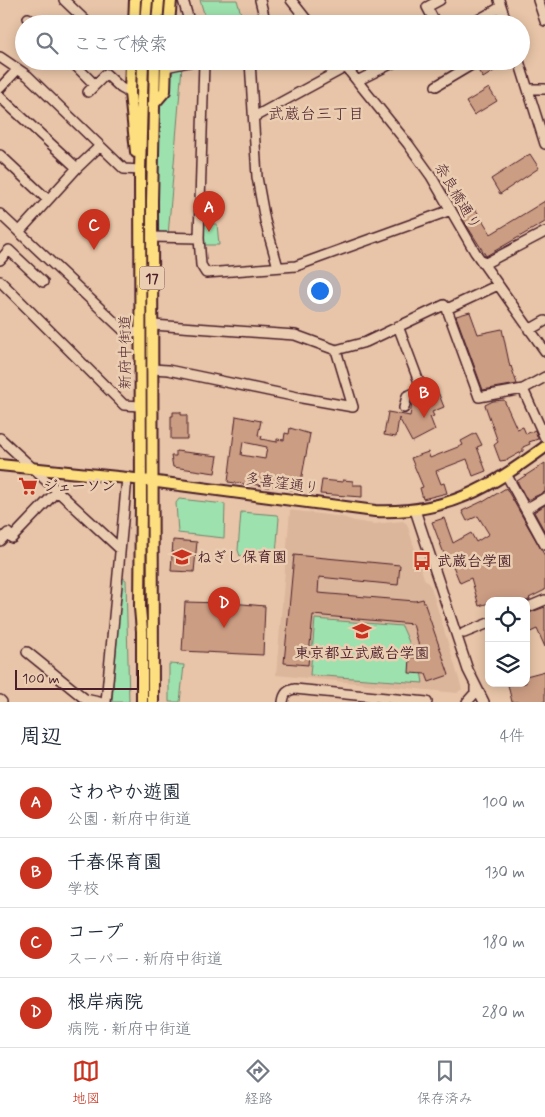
<!DOCTYPE html>
<html lang="ja">
<head>
<meta charset="utf-8">
<style>
  body { margin:0; font-family:Mynerve,"Klee One",sans-serif; background:#f6f6f7; color:#1f2937 }
  .controls { position:absolute; right:15px; bottom:15px; display:grid; overflow:hidden; border-radius:10px; box-shadow:0 2px 12px #0003 }
  .controls button { width:45px; height:45px; display:grid; place-items:center; padding:0; border:0; border-bottom:1px solid #e0e1e3; background:#fff; color:#1f2937; font:25px sans-serif }
  .scale { position:absolute; left:15px; bottom:12px; width:124px; box-sizing:border-box; padding-left:5px; border:2px solid #4a1f2b; border-top:0; font-size:14px; line-height:18px; white-space:nowrap; color:#4a1f2b; -webkit-text-stroke:4px #ebceb2; paint-order:stroke }
  .you { position:absolute; left:319px; top:290px; width:18px; height:18px; margin:-12px; border:4px solid #fff; border-radius:50%; background:#1a73e8; box-shadow:0 0 0 8px #1a73e833 }
  .badge { display:grid; place-items:center; width:32px; height:32px; border-radius:50%; background:#c8321e; color:#fff; font-size:16px; font-weight:700 }
  .pin { position:absolute; translate:-50% -41px; filter:drop-shadow(0 1px 2px #0008) }
  .pin::after { content:''; position:absolute; top:26px; width:18px; height:15px; background:inherit; clip-path:polygon(0 0,100% 0,50% 100%) }
  .list { margin:0; padding:0; list-style:none }
  h2 { display:flex; justify-content:space-between; align-items:center; height:65px; margin:0; padding:0 20px; font-size:21px }
  h2 small { font-size:16px; font-weight:400; color:#747a83 }
  .list li { display:grid; grid-template-columns:32px 1fr auto; gap:15px; align-items:center; box-sizing:border-box; height:70px; padding:0 20px; border-top:1px solid #e0e1e3 }
  .list b { display:block; font-size:19px; white-space:nowrap }
  .list p { margin:0; font-size:16px; white-space:nowrap; color:#747a83 }
  .list em { font-size:16px; font-style:normal; color:#747a83 }
  .icon { flex:none; width:28px; height:28px; fill:none; stroke:currentColor; stroke-width:2; stroke-linecap:round; stroke-linejoin:round }
  .map { position:relative; flex:none; width:545px; height:702px; overflow:hidden }
  .search { position:absolute; background:#fff; box-shadow:0 2px 12px #0003; left:15px; right:15px; top:15px; height:55px; display:flex; align-items:center; gap:12px; box-sizing:border-box; padding:0 18px; border-radius:28px; color:#747a83; font-size:19px }
  .sheet { height:345px; background:#fff }
  nav { display:flex; justify-content:space-around; align-items:center; box-sizing:border-box; height:70px; border-top:1px solid #e0e1e3; background:#fff; font-size:14px; color:#747a83 }
  nav a { display:grid; justify-items:center; gap:2px }
  nav .on { color:#c8321e }
  .map>svg:first-child { display:block }
  .built { fill:#dcb69b }
  .green { fill:#9de2ae; stroke:#74806c }
  .building { fill:#cb9d83; stroke:#4a1f2b; fill-rule:evenodd }
  .lines { fill:none; stroke-linecap:round; stroke-linejoin:round }
  .minor-casing { stroke:#4a1f2b; stroke-width:12 }
  .major-casing { stroke:#4a1f2b; stroke-width:14 }
  .minor { stroke:#ebceb2; stroke-width:9 }
  .major { stroke:#fddf80; stroke-width:10 }
  .labels { text-anchor:middle; stroke-width:5; stroke-linejoin:round; paint-order:stroke }
  .shield { fill:#ebceb2; stroke:#7a5454; stroke-width:1 }
  .shield-label { font-size:14px; font-weight:bold; fill:#4a1f2b }
  .street-label { font-size:15px; fill:#4a1f2b; stroke:#ebceb2 }
  .poi-label { font-size:15px; font-weight:bold; fill:#4a1f2b; stroke:#ebceb2; text-anchor:start }
  .neighbourhood-label { font-size:16px; fill:#4a1f2b; stroke:#ebceb2 }
</style>
</head>
<body>
<div class="map">
<svg width="545" height="702" viewBox="0 0 545 702">
  <rect width="100%" height="100%" fill="#e8c5a8"/>
  <filter id="ink" filterUnits="userSpaceOnUse"><feTurbulence type="fractalNoise" baseFrequency=".02" numOctaves="2"/><feDisplacementMap in="SourceGraphic" scale="10" xChannelSelector="R" yChannelSelector="G"/><feConvolveMatrix kernelMatrix="1 2 1 2 8 2 1 2 1" color-interpolation-filters="sRGB"/></filter>
  <g filter="url(#ink)">
    <path class="built" d="M 290,510 L 342,517 L 355,521 L 374,524 L 403,521 L 407,524 L 424,578 L 431,587 L 462,689 L 457,693 L 276,675 Z"/>
    <path class="green" d="M 200,0 L 237,0 L 244,24 L 207,24 Z
      M 182,66 L 168,236 L 155,235 L 159,88 L 165,70 Z
      M 201,224 L 217,224 L 219,245 L 202,245 Z
      M 179,499 L 225,504 L 224,538 L 178,533 L 176,503 Z
      M 241,512 L 277,515 L 279,518 L 276,554 L 268,557 L 240,556 L 238,550 Z
      M 122,577 L 126,580 L 129,702 L 112,702 Z
      M 315,619 L 402,626 L 412,649 L 418,653 L 423,683 L 310,675 Z
      M 169,664 L 184,665 L 180,702 L 169,702 Z"/>
    <path class="building" d="M 489,61 L 510,61 L 483,78 L 477,69 Z
      M 489,88 L 497,101 L 474,115 L 466,102 Z
      M 530,154 L 539,168 L 500,194 L 491,179 Z
      M 545,201 L 545,222 L 486,256 L 462,218 L 476,210 L 491,234 Z
      M 470,312 L 478,334 L 502,329 L 510,367 L 511,366 L 517,384 L 483,390 L 456,316 Z
      M 438,392 L 444,407 L 432,412 L 434,416 L 430,417 L 435,430 L 412,442 L 399,418 L 396,437 L 384,435 L 388,412 L 410,416 L 412,403 L 415,401 L 415,400 L 426,395 L 427,397 Z
      M 504,400 L 517,429 L 523,427 L 526,434 L 535,430 L 538,439 L 529,442 L 530,444 L 523,447 L 523,451 L 507,460 L 500,461 L 494,445 L 498,442 L 485,405 L 493,401 Z
      M 173,412 L 181,412 L 181,415 L 187,415 L 187,439 L 171,439 L 171,416 L 173,416 Z
      M 236,416 L 261,421 L 258,435 L 262,436 L 261,439 L 277,442 L 277,439 L 284,440 L 285,433 L 289,434 L 290,428 L 310,434 L 301,481 L 297,480 L 297,486 L 294,490 L 269,485 L 269,487 L 252,484 L 252,485 L 228,482 ZM 243,442 L 267,447 L 265,459 L 241,455 Z
      M 476,433 L 482,445 L 477,447 L 486,471 L 473,476 L 467,459 L 436,471 L 441,484 L 444,483 L 447,493 L 423,499 L 420,488 L 423,487 L 411,458 L 428,452 L 430,458 L 463,445 L 461,441 Z
      M 176,451 L 218,456 L 215,473 L 173,467 L 171,456 L 176,456 Z
      M 545,463 L 545,492 L 527,500 L 517,481 Z
      M 322,480 L 343,482 L 343,480 L 353,481 L 353,485 L 362,485 L 362,497 L 320,494 Z
      M 506,488 L 545,556 L 545,590 L 529,598 L 530,599 L 527,601 L 489,601 L 489,603 L 479,606 L 471,578 L 460,583 L 453,566 L 449,567 L 432,522 L 444,518 L 453,543 L 471,533 L 476,542 L 489,534 L 478,516 L 467,521 L 462,511 L 483,501 L 483,502 Z
      M 545,505 L 545,532 L 534,512 Z
      M 173,540 L 197,542 L 194,572 L 171,571 Z
      M 294,555 L 400,565 L 398,585 L 319,577 L 318,593 L 415,601 L 423,599 L 449,675 L 429,682 L 426,674 L 409,673 L 410,657 L 422,658 L 413,624 L 313,615 L 308,665 L 284,663 Z
      M 222,594 L 231,595 L 231,603 L 265,606 L 263,655 L 182,651 L 185,602 L 222,603 Z
      M 545,607 L 545,647 L 537,629 L 526,634 L 526,614 Z
      M 545,671 L 545,702 L 512,702 L 508,685 L 526,683 L 526,676 Z"/>
    <g class="lines">
      <g class="minor-casing">
        <path id="minor" d="M 64,0 L 89,24
          M 183,0 L 190,24
          M 260,0 L 266,24
          M 291,0 L 310,24
          M 499,0 L 507,24
          M 538,0 L 545,21
          M 28,18 L 33,24
          M 436,24 L 427,7 L 440,0
          M 471,24 L 501,7
          M 0,57 L 28,76 L 124,169 L 140,170
          M 71,61 L 95,85
          M 204,61 L 199,238 L 201,265 L 206,273 L 296,266 L 451,210
          M 250,61 L 257,177 L 265,221 L 278,267
          M 341,61 L 408,144 L 431,176 L 475,252 L 545,351
          M 519,61 L 545,144
          M 166,67 L 194,61
          M 357,81 L 397,61
          M 436,86 L 478,61
          M 0,88 L 18,69
          M 528,89 L 545,89
          M 88,92 L 106,74 L 121,88 L 130,93
          M 0,97 L 77,168
          M 254,117 L 346,67
          M 0,155 L 48,200
          M 0,214 L 124,331 L 140,333
          M 19,232 L 77,168 L 100,146
          M 152,237 L 199,238
          M 0,260 L 9,250 L 43,282
          M 484,264 L 545,232
          M 0,281 L 124,405 L 140,406
          M 447,309 L 479,397 L 523,389 L 545,438
          M 153,325 L 295,335 L 336,350 L 366,342 L 444,305 L 447,309 L 498,285
          M 398,326 L 422,390 L 407,396 L 404,408
          M 529,330 L 545,321
          M 152,369 L 168,370 L 302,398 L 353,407 L 336,350
          M 523,389 L 545,377
          M 0,438 L 120,549
          M 506,474 L 545,545
          M 526,509 L 545,498
          M 415,510 L 468,670 L 484,702
          M 0,541 L 8,533 L 12,538 L 57,491
          M 526,608 L 545,600
          M 464,633 L 489,623
          M 27,652 L 85,699 L 99,702
          M 0,700 L 2,702
          M 106,702 L 127,478
          M 283,702 C 284,694 287,690 295,689 L 427,702
          M 467,702 L 475,693 L 475,687"/>
      </g>
      <g class="major-casing">
        <path id="major" d="M 134,24 L 135,0
          M 145,24 L 147,0
          M 157,24 L 159,0
          M 169,24 L 171,0
          M 131,61 L 130,93 L 136,152
          M 153,105 L 165,91 L 166,61
          M 0,465 L 127,478 L 375,511 C 447,514 489,488 545,447
          M 142,702 L 142,631 L 140,608 L 141,501 L 140,170 L 143,61
          M 153,702 L 152,201 L 155,61"/>
      </g>
      <use href="#minor" class="minor"/>
      <use href="#major" class="major"/>
    </g>
  </g>
  <defs>
    <g id="supermarket-bare" transform="scale(1.5)"><path d="M-6-5.5h2.5l.6 2H6L4.5 2H-2.5L-4.4-4H-6ZM-1.5 3.2a1.3 1.3 0 1 0 .1 0ZM3 3.2a1.3 1.3 0 1 0 .1 0Z" fill="#c8321e" stroke="#ebceb2" stroke-width="2.5" paint-order="stroke"/></g>
    <g id="school-bare" transform="scale(1.5)"><path d="M0-5L7-2L0 1L-7-2ZM-4 1L0 2.5L4 1V4Q0 6-4 4Z" fill="#c8321e" stroke="#ebceb2" stroke-width="2.5" paint-order="stroke"/></g>
    <g id="bus-bare" transform="scale(1.5)"><path d="M-5-6H5V4H4V6H2V4H-2V6H-4V4H-5ZM-3.5-4V0h7V-4ZM-3.5 1.2v1.5H-2V1.2ZM2 1.2v1.5H3.5V1.2Z" fill="#c8321e" stroke="#ebceb2" stroke-width="2.5" paint-order="stroke"/></g>
  </defs>
  <g fill-rule="evenodd">
    <use href="#supermarket-bare" x="28" y="486"/>
    <use href="#school-bare" x="182" y="557"/>
    <use href="#bus-bare" x="422" y="561"/>
    <use href="#school-bare" x="362" y="631"/>
  </g>
  <g class="labels">
    <rect class="shield" x="139.5" y="266.5" width="25" height="23" rx="4"/>
    <g class="shield-label">
      <text x="152" y="283">17</text>
    </g>
    <g class="street-label">
      <text transform="translate(458 196) rotate(59)" y="5">奈良橋通り</text>
      <text transform="translate(125 352) rotate(-90)" y="5">新府中街道</text>
      <text transform="translate(282 483) rotate(8)" y="5">多喜窪通り</text>
    </g>
    <g class="poi-label">
      <text x="43" y="491">ジェーソン</text>
      <text x="197" y="562">ねぎし保育園</text>
      <text x="437" y="566">武蔵台学園</text>
      <text x="362" y="658" text-anchor="middle">東京都立武蔵台学園</text>
    </g>
    <g class="neighbourhood-label">
      <text x="316" y="119">武蔵台三丁目</text>
    </g>
  </g>
</svg>
<div class="controls">
<button><svg class="icon" aria-label="locate" viewBox="0 0 24 24"><circle cx="12" cy="12" r="6"/><path d="M12 2v4M12 18v4M2 12h4M18 12h4"/></svg></button>
<button><svg class="icon" aria-label="layers" viewBox="0 0 24 24"><path d="M12 4l9 5-9 5-9-5zM3 14l9 5 9-5"/></svg></button>
</div>
<div class="scale">100 m</div>
<div class="you"></div>
<div class="pin badge" style="left:209px;top:232px">A</div>
<div class="pin badge" style="left:424px;top:418px">B</div>
<div class="pin badge" style="left:94px;top:250px">C</div>
<div class="pin badge" style="left:224px;top:628px">D</div>
<div class="search"><svg class="icon" aria-label="search" viewBox="0 0 24 24"><circle cx="10" cy="10" r="6"/><path d="M15 15l6 6"/></svg>ここで検索</div>
</div>
<section class="sheet">
<h2>周辺<small>4件</small></h2>
<ul class="list">
<li><span class="badge">A</span><div><b>さわやか遊園</b><p>公園 · 新府中街道</p></div><em>100 m</em></li>
<li><span class="badge">B</span><div><b>千春保育園</b><p>学校</p></div><em>130 m</em></li>
<li><span class="badge">C</span><div><b>コープ</b><p>スーパー · 新府中街道</p></div><em>180 m</em></li>
<li><span class="badge">D</span><div><b>根岸病院</b><p>病院 · 新府中街道</p></div><em>280 m</em></li>
</ul>
</section>
<nav>
<a class="on"><svg class="icon" aria-label="map" viewBox="0 0 24 24"><path d="M3 6l6-2 6 2 6-2v14l-6 2-6-2-6 2zM9 4v14M15 6v14"/></svg>地図</a>
<a><svg class="icon" aria-label="directions" viewBox="0 0 24 24"><path d="M12 3l9 9-9 9-9-9zM9 14v-3h6M13 9l2 2-2 2"/></svg>経路</a>
<a><svg class="icon" aria-label="saved" viewBox="0 0 24 24"><path d="M7 4h10v16l-5-4-5 4z"/></svg>保存済み</a>
</nav>
</body>
</html>
